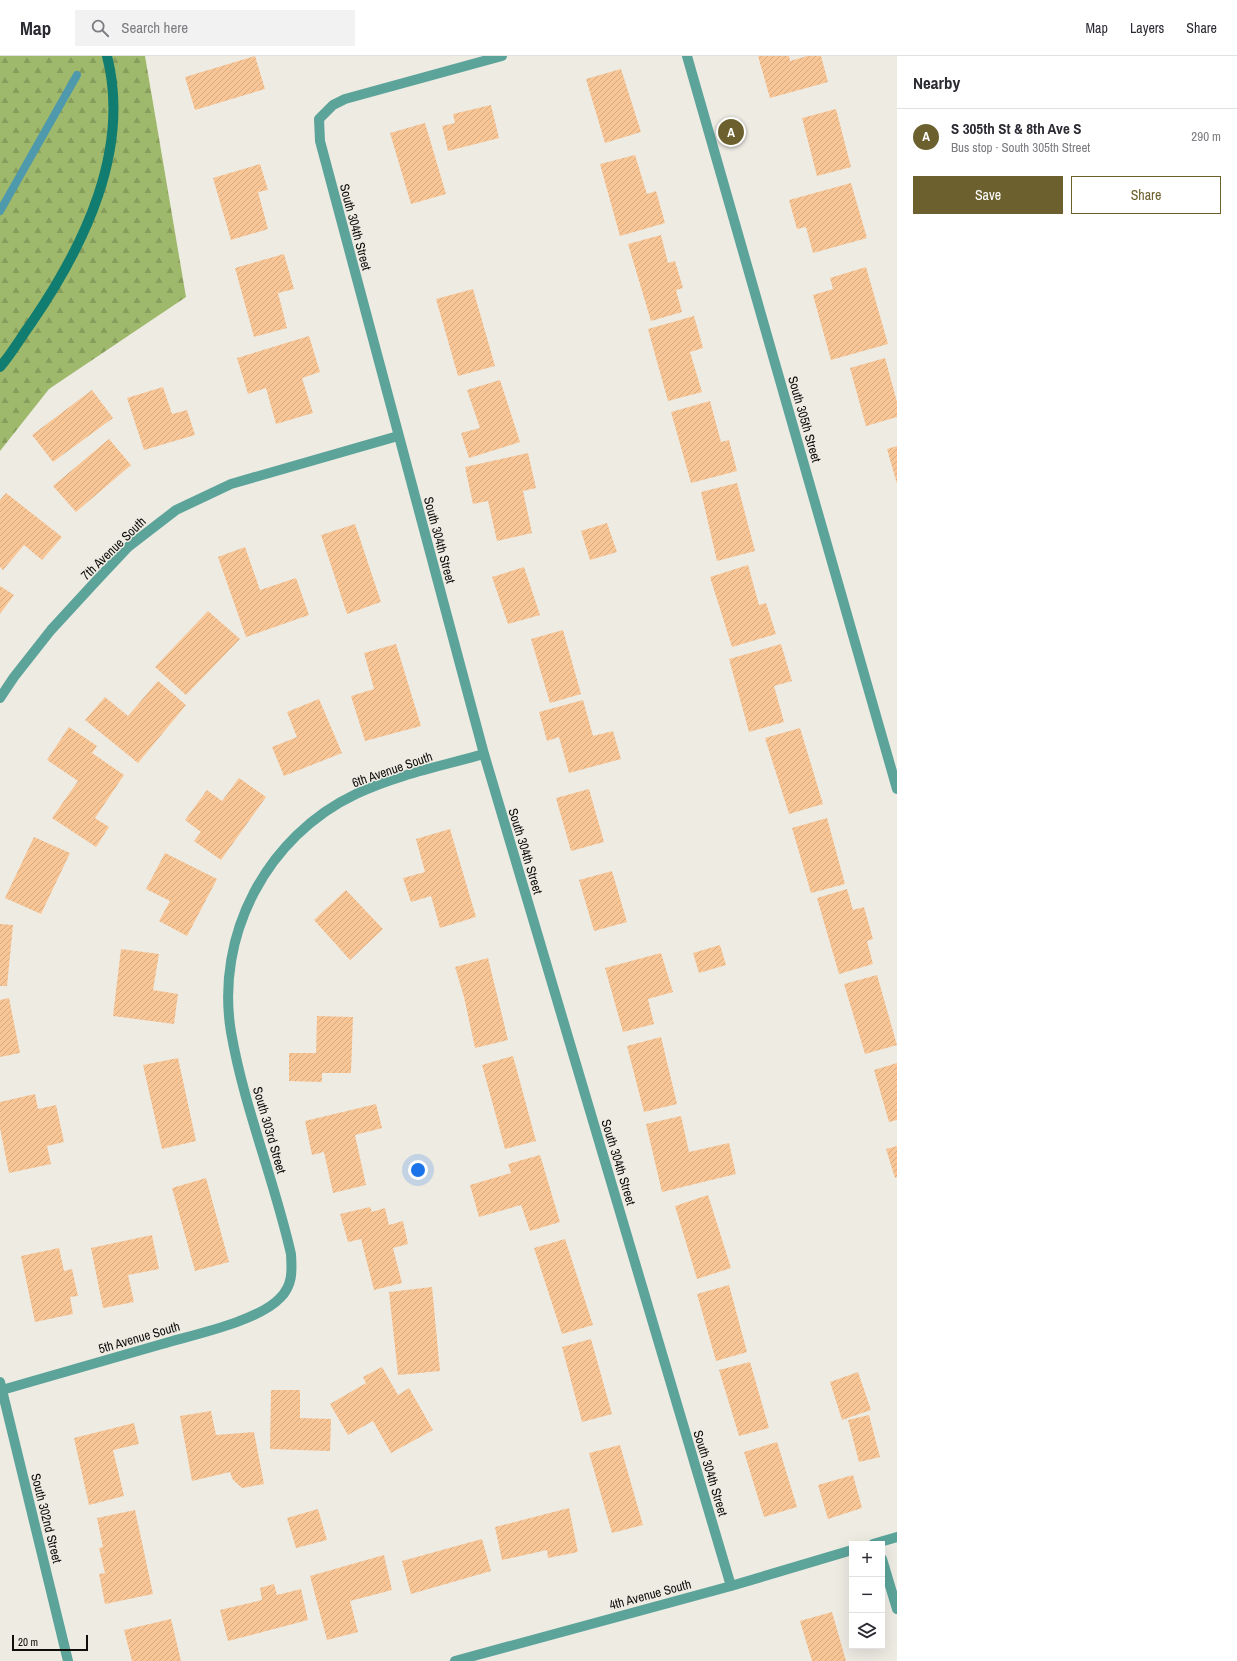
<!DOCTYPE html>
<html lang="en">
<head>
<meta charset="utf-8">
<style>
  body { margin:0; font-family:"Archivo Narrow",sans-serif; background:#f2f2f3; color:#2b2b33 }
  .controls { position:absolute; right:12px; bottom:12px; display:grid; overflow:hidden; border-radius:0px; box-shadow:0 4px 16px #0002 }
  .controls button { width:36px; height:36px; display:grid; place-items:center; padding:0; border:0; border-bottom:1px solid #e1e1e2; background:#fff; color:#2b2b33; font:20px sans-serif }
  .scale { position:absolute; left:12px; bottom:10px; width:76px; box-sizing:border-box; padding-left:4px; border:2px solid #0f0e0b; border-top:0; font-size:11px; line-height:14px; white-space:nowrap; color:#0f0e0b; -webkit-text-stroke:3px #eeebe3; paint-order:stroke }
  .you { position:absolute; left:418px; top:1114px; width:14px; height:14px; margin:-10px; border:3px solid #fff; border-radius:50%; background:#1a73e8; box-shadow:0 0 0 6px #1a73e833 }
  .badge { display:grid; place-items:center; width:26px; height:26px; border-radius:50%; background:#6c612e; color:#fff; font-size:13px; font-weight:700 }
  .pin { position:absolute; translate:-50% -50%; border:2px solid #fff; box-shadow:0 1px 4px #0006 }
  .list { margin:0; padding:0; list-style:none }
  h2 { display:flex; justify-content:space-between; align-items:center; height:52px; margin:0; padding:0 16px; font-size:17px }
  h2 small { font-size:13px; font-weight:400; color:#7c7c81 }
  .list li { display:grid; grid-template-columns:26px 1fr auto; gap:12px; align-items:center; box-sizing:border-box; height:56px; padding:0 16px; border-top:1px solid #e1e1e2 }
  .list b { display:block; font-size:15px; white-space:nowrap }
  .list p { margin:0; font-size:13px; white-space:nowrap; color:#7c7c81 }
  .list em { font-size:13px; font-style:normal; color:#7c7c81 }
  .actions { display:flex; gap:8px; padding:12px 16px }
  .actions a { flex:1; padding:9px 0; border:1px solid #6c612e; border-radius:0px; text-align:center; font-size:14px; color:#6c612e }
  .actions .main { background:#6c612e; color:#fff }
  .icon { flex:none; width:22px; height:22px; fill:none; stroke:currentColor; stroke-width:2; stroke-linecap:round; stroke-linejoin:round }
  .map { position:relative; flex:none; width:897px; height:1605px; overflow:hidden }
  header { display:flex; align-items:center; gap:24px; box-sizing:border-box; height:56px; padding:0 20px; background:#fff; border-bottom:1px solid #e1e1e2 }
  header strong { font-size:19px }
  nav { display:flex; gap:22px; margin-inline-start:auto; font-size:14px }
  .search { width:280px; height:36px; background:#f2f2f3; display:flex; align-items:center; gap:10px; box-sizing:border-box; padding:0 14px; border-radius:0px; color:#7c7c81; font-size:15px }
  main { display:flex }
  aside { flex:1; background:#fff }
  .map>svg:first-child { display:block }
  .forest { fill:url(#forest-firs) }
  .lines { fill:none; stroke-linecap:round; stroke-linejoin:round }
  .stream { stroke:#4f99ad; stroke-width:8 }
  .building { fill:url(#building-hatch) }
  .minor { stroke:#5ca49a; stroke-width:10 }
  .secondary { stroke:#117d71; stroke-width:10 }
  .labels { text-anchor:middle; stroke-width:3; stroke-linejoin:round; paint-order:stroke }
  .street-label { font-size:13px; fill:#0f0e0b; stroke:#eeebe3 }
</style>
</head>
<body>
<header>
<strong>Map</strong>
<div class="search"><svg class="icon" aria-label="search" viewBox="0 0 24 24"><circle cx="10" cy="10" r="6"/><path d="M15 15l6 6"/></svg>Search here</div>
<nav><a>Map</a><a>Layers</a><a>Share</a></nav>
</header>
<main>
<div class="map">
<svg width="897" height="1605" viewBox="0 0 897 1605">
  <defs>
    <pattern id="forest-firs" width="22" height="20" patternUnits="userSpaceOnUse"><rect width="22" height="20" fill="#9eb86c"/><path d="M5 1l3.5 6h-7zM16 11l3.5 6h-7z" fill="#879d5c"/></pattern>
    <pattern id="building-hatch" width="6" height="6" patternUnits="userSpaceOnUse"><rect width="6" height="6" fill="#f8c696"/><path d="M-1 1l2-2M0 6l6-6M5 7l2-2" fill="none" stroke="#d3a980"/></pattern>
  </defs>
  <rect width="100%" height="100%" fill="#eeebe3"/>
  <path class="forest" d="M 0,0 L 145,0 L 186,241 L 49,333 L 0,395 Z"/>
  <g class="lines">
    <path class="stream" d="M 0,155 L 77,19"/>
  </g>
  <path class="building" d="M 255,0 L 265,33 L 195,54 L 185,21 Z
    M 758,0 L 789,0 L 790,5 L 807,0 L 821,0 L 828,26 L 770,42 Z
    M 621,13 L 641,76 L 605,87 L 586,23 Z
    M 491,49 L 499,82 L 448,95 L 442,70 L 455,67 L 453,58 Z
    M 836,53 L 851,111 L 817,120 L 802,62 Z
    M 425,67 L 446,138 L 411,148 L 390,77 Z
    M 635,99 L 647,138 L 656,135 L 665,167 L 620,180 L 600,108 Z
    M 260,108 L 268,134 L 258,136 L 268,173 L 231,184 L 213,122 Z
    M 851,127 L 867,182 L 813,197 L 806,171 L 797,173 L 789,144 Z
    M 661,179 L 668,207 L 675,205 L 683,232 L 676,234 L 682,256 L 651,265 L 628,188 Z
    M 284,198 L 294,233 L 278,237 L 287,272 L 254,281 L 235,212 Z
    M 866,211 L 888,288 L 831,304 L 813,239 L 833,233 L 830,222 Z
    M 473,233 L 495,310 L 458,320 L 436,243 Z
    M 694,260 L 703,292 L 690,296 L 702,336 L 668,345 L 648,273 Z
    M 309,280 L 320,316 L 302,322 L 313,357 L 276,368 L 266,332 L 248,338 L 237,302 Z
    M 885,302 L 897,346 L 897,361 L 866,370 L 850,312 Z
    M 500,324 L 520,386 L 469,402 L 461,377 L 480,372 L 467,334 Z
    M 163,331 L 172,358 L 187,354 L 195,379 L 144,394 L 127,342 Z
    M 92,334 L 113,362 L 53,406 L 32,379 Z
    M 710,345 L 721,386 L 729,384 L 737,415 L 691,427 L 671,356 Z
    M 109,383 L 131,409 L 76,456 L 53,430 Z
    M 897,390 L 897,428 L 887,393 Z
    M 528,397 L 536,432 L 523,435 L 532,477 L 497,485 L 488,445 L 473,448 L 465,411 Z
    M 737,427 L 755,495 L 717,505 L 701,436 Z
    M 6,437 L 62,481 L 42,504 L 24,489 L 3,514 L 0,511 L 0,444 Z
    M 607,467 L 617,496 L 590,504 L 581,475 Z
    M 355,468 L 381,546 L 347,558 L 321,479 Z
    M 245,491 L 260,534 L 296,522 L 309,559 L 246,581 L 218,501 Z
    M 748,509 L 759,549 L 766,547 L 776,578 L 732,591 L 710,521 Z
    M 524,511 L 540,559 L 508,568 L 492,521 Z
    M 0,530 L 14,539 L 0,558 Z
    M 208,555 L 240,583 L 186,639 L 155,611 Z
    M 563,574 L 581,638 L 550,647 L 531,583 Z
    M 396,588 L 421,670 L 365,685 L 351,640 L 374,633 L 364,597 Z
    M 781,588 L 792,625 L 774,630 L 784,666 L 749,676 L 729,603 Z
    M 158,625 L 186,649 L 138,707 L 85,664 L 105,641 L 128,660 Z
    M 319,643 L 342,697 L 284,720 L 272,691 L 297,681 L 287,656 Z
    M 583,644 L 593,680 L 613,675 L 621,703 L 569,717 L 559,681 L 547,685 L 539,656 Z
    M 69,671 L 97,690 L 92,697 L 124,719 L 95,762 L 109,771 L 96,791 L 52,762 L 78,725 L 47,704 Z
    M 800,672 L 823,748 L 789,758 L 765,682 Z
    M 239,722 L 266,741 L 221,804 L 194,785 L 201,776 L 185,764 L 207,734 L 222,745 Z
    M 589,733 L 604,786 L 571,795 L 556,742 Z
    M 827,762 L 845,828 L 811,837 L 792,772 Z
    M 450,773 L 476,861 L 440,872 L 431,840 L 411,846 L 403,822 L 425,816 L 416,783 Z
    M 34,781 L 70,797 L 41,858 L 5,842 Z
    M 165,797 L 217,823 L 187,880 L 159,865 L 170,845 L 146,833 Z
    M 612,815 L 627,866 L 594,875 L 579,824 Z
    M 847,833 L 853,854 L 864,851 L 873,883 L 867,885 L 873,908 L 839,918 L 817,842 Z
    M 346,834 L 383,873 L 350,904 L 314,864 Z
    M 0,868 L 13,869 L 7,930 L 0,930 Z
    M 720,889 L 726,909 L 699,917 L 693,897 Z
    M 121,893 L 159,898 L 153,934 L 178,938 L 174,968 L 113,960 Z
    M 661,897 L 673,936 L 648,943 L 654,968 L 623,976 L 605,912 Z
    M 488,902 L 508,984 L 475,992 L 464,941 L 455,911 Z
    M 877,919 L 897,989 L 865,998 L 844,928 Z
    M 9,942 L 20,997 L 0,1001 L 0,944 Z
    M 317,960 L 353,961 L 351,1017 L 322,1017 L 322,1026 L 289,1025 L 289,997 L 316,997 Z
    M 661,981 L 677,1048 L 644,1056 L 627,990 Z
    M 513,1000 L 536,1085 L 505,1093 L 482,1009 Z
    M 178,1002 L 196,1085 L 162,1093 L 143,1009 Z
    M 897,1007 L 897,1064 L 889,1066 L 874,1014 Z
    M 35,1038 L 38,1053 L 56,1049 L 64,1086 L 47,1090 L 51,1108 L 9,1117 L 0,1072 L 0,1046 Z
    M 376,1048 L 382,1072 L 355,1079 L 366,1129 L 333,1137 L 324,1096 L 312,1099 L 305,1065 Z
    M 681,1060 L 689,1096 L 729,1087 L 736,1118 L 662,1136 L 646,1068 Z
    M 897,1090 L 897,1121 L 895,1122 L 886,1093 Z
    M 540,1099 L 560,1166 L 530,1175 L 521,1149 L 479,1161 L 470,1129 L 511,1117 L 508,1108 Z
    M 206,1122 L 229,1206 L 195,1215 L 172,1132 Z
    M 708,1139 L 731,1212 L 697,1223 L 675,1150 Z
    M 370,1151 L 372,1156 L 385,1152 L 389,1169 L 403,1165 L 408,1188 L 393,1192 L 402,1227 L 374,1234 L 361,1183 L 348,1186 L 340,1158 Z
    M 152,1179 L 159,1213 L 128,1219 L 134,1246 L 103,1252 L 91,1192 Z
    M 565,1183 L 593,1269 L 562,1278 L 534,1192 Z
    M 59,1192 L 64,1215 L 72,1213 L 78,1240 L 70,1241 L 73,1258 L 35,1266 L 21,1200 Z
    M 729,1229 L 747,1296 L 716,1305 L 697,1238 Z
    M 432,1231 L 440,1315 L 398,1319 L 389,1236 Z
    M 591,1283 L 612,1358 L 582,1366 L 562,1291 Z
    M 750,1306 L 769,1372 L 739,1380 L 719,1314 Z
    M 382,1311 L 398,1339 L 409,1332 L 433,1374 L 391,1397 L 373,1365 L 348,1379 L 330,1348 L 366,1327 L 363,1321 Z
    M 858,1316 L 871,1354 L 842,1364 L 830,1326 Z
    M 271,1334 L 300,1334 L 300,1362 L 331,1363 L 330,1395 L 270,1393 Z
    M 211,1355 L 216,1379 L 254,1376 L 264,1428 L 242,1432 L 233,1424 L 230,1416 L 192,1425 L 180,1360 Z
    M 869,1359 L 880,1401 L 859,1406 L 848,1364 Z
    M 134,1367 L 139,1388 L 113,1394 L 124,1440 L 89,1449 L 74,1382 Z
    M 777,1386 L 797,1451 L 764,1461 L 744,1396 Z
    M 620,1389 L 643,1469 L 612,1477 L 589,1397 Z
    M 853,1419 L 862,1452 L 828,1463 L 818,1429 Z
    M 569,1452 L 578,1496 L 548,1502 L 547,1494 L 502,1504 L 495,1471 Z
    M 318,1453 L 327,1484 L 296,1492 L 287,1462 Z
    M 135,1454 L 153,1538 L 105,1548 L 99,1518 L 105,1517 L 99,1492 L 103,1491 L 97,1462 Z
    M 482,1483 L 491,1515 L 411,1538 L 402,1505 Z
    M 384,1499 L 392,1534 L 350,1545 L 358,1576 L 327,1584 L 310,1520 Z
    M 274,1528 L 277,1539 L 301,1533 L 308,1564 L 228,1585 L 220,1554 L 262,1544 L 260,1532 Z
    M 832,1556 L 846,1605 L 812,1605 L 800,1565 Z
    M 171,1563 L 181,1605 L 132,1605 L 124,1574 Z"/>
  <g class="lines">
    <path class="minor" d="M 502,0 L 345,43 L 333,49 L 319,63 L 320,85 L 484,698 L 731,1530
      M 687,0 L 897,733
      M 0,642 L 14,621 L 51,574 L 97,524 L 128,491 L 176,454 L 231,428 L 398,380
      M 0,1326 L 68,1605
      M 2,1334 C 55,1319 109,1303 162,1288 C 192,1279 259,1265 280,1242 C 293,1229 292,1215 291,1198 C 274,1123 244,1051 231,976 C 215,879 267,780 356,738 C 396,719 441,710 484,698
      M 873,1488 L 897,1481
      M 882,1503 L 897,1553
      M 455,1605 L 731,1530 L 852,1494"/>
    <path class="secondary" d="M 0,311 C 12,297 21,281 32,266 C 84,190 131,94 107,0"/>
  </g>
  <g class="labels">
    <g class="street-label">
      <text transform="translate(356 171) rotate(75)" y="5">South 304th Street</text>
      <text transform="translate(805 363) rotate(74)" y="5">South 305th Street</text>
      <text transform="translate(440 484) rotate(75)" y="5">South 304th Street</text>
      <text transform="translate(113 492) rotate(-44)" y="5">7th Avenue South</text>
      <text transform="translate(392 713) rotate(-19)" y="5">6th Avenue South</text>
      <text transform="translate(526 795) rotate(73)" y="5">South 304th Street</text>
      <text transform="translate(270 1074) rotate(74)" y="5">South 303rd Street</text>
      <text transform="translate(619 1106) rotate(73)" y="5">South 304th Street</text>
      <text transform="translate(139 1281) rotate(-16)" y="5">5th Avenue South</text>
      <text transform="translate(711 1417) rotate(73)" y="5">South 304th Street</text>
      <text transform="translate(47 1462) rotate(76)" y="5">South 302nd Street</text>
      <text transform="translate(650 1538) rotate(-15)" y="5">4th Avenue South</text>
    </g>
  </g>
</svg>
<div class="controls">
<button>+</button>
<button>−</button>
<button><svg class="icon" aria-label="layers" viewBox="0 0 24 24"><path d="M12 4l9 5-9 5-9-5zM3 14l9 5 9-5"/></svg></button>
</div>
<div class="scale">20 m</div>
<div class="you"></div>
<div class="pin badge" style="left:731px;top:76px">A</div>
</div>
<aside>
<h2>Nearby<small></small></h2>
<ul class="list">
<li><span class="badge">A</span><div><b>S 305th St &amp; 8th Ave S</b><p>Bus stop · South 305th Street</p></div><em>290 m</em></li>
</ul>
<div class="actions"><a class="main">Save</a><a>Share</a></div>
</aside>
</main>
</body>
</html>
